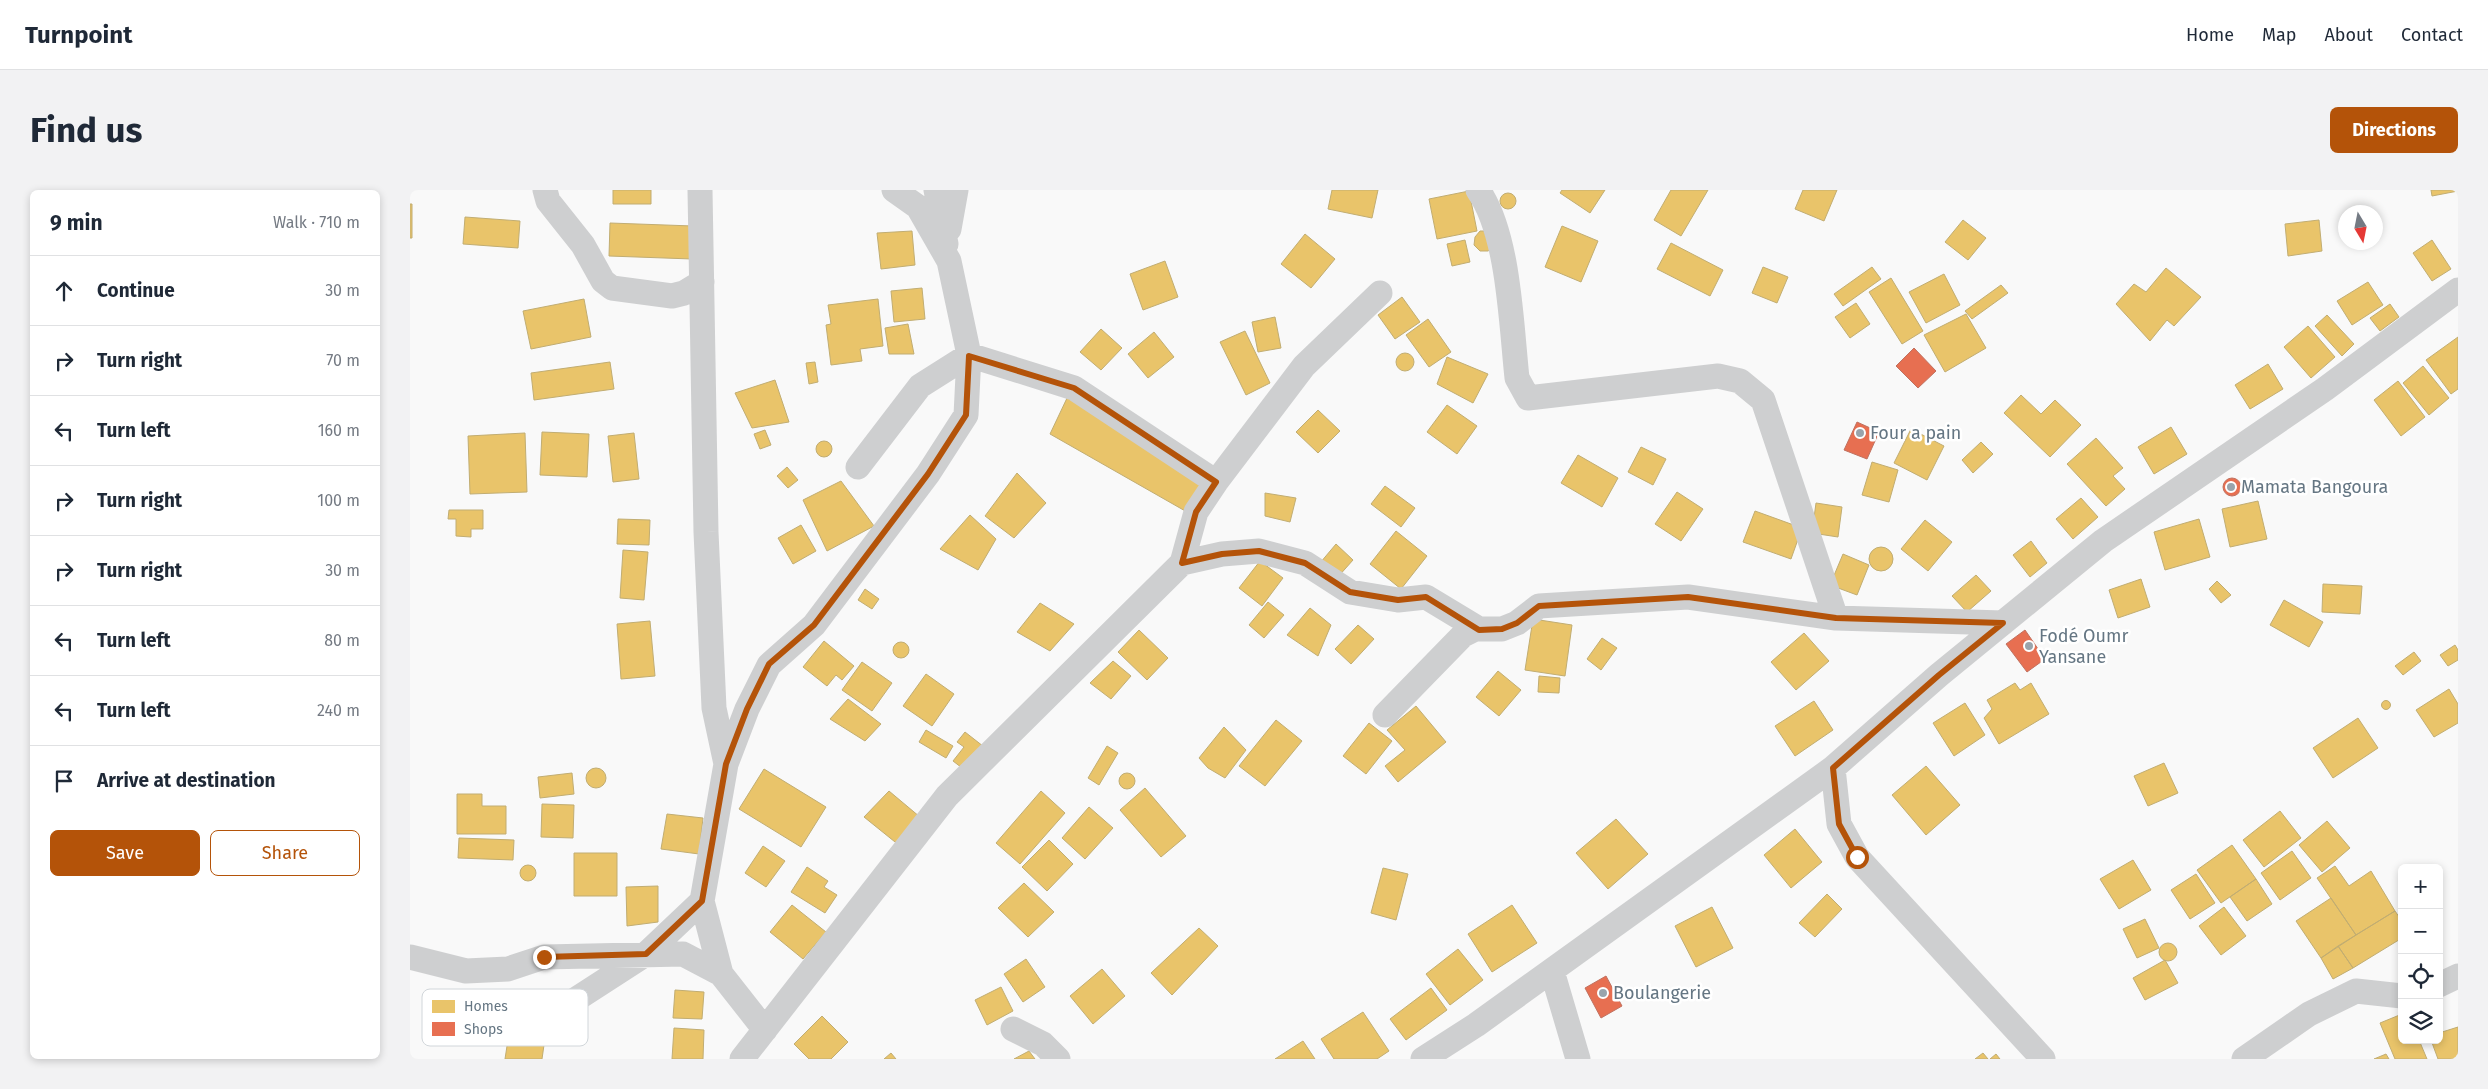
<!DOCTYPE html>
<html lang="en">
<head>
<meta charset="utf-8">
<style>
  body { margin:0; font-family:"Fira Sans",sans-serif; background:#f2f2f3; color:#1f2937 }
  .controls { position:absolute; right:15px; bottom:15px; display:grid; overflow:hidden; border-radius:8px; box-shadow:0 2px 8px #0003 }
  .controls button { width:45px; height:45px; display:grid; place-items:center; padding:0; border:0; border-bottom:1px solid #e0e1e3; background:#fff; color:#1f2937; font:25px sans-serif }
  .compass { position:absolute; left:1928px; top:15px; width:45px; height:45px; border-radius:50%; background:#fff; box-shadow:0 2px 8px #0003; rotate:170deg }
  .stop { position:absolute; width:15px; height:15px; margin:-11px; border:4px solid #b45309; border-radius:50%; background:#fff }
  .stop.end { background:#b45309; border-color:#fff; box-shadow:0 1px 5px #0008 }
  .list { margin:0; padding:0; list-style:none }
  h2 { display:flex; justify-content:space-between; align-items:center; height:65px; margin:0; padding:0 20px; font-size:21px }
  h2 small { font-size:16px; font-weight:400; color:#747a83 }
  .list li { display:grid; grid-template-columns:32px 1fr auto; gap:15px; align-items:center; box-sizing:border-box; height:70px; padding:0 20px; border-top:1px solid #e0e1e3 }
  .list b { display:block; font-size:19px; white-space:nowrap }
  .list em { font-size:16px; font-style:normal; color:#747a83 }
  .actions { display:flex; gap:10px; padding:15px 20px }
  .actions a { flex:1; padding:11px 0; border:1px solid #b45309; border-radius:8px; text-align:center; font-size:18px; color:#b45309 }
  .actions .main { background:#b45309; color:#fff }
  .icon { flex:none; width:28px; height:28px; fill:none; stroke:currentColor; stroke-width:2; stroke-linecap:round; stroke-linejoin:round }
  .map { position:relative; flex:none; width:2048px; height:869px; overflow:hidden; border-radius:8px }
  header { display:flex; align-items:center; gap:30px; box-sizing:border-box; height:70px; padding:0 25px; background:#fff; border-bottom:1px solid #e0e1e3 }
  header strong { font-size:24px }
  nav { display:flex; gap:28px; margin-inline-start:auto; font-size:18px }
  .intro { display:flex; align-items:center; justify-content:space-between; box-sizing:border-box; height:120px; padding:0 30px }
  h1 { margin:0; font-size:35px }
  .button { padding:12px 22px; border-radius:8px; background:#b45309; color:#fff; font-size:18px; font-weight:700 }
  main { display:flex; gap:30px; padding:0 30px }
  aside { flex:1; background:#fff; border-radius:8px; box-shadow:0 2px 8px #0003 }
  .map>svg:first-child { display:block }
  .homes { fill:#e9c46a; stroke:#c1ad72 }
  .shops { fill:#e76f51; stroke:#c07160 }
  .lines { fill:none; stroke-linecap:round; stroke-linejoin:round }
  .minor { stroke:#cecfd0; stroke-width:25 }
  .route { stroke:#b45309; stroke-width:6 }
  .poi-dot { fill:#99a4ac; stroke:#fff; stroke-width:2 }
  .labels { text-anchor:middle; stroke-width:5; stroke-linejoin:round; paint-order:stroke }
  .poi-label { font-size:18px; fill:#657683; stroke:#fff; text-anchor:start }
  .key { fill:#fff; stroke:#d1d6da; stroke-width:1 }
  .key-label { font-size:14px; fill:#657683 }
</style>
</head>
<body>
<header>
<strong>Turnpoint</strong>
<nav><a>Home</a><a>Map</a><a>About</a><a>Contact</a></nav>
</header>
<div class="intro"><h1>Find us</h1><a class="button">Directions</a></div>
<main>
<aside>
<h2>9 min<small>Walk · 710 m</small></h2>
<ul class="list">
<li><svg class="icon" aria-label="ahead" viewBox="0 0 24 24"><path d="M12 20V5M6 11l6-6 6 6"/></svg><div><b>Continue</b></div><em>30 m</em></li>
<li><svg class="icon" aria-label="right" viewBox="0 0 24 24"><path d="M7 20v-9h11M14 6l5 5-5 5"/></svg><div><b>Turn right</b></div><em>70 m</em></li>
<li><svg class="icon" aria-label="left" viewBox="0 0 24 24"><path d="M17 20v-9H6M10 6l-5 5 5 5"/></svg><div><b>Turn left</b></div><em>160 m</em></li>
<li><svg class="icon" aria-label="right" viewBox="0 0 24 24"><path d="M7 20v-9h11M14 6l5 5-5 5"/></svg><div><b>Turn right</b></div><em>100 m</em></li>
<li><svg class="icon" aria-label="right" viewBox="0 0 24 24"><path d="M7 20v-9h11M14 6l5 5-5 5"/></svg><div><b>Turn right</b></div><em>30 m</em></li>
<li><svg class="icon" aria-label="left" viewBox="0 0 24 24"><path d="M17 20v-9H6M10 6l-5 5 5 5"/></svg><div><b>Turn left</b></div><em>80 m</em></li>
<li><svg class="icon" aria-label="left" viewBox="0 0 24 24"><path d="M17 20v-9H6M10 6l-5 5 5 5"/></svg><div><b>Turn left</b></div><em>240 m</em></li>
<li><svg class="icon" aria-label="arrive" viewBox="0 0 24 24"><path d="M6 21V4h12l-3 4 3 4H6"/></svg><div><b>Arrive at destination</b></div></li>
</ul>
<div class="actions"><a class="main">Save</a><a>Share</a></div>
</aside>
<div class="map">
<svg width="2048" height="869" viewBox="0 0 2048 869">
  <rect width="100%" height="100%" fill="#f9f9f9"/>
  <path class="homes" d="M 203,0 L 241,0 L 241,14 L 203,14 Z
    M 922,0 L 968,0 L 962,28 L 918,19 Z
    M 1152,0 L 1195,0 L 1180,23 L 1150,3 Z
    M 1261,0 L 1298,0 L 1271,46 L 1244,30 Z
    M 1393,0 L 1427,0 L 1414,31 L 1385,19 Z
    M 2021,0 L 2048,0 L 2048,1 L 2022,6 Z
    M 1059,1 L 1067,41 L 1027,49 L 1019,9 Z
    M1090 11a8 8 0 1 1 16 0a8 8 0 1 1-16 0Z
    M 0,14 L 2,14 L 2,48 L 0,48 Z
    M 55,27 L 110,31 L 108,58 L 53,54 Z
    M 1553,30 L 1576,48 L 1558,70 L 1535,52 Z
    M 1909,30 L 1912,61 L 1878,66 L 1875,34 Z
    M 200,33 L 283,36 L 282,69 L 199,66 Z
    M 1152,36 L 1188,51 L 1171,92 L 1135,77 Z
    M 502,41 L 505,75 L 471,79 L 467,43 Z
    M 1070,41 L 1074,41 L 1081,59 L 1078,61 L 1070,61 L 1064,55 L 1065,47 Z
    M 895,44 L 925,69 L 901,98 L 871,74 Z
    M 1055,50 L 1060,72 L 1042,76 L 1037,54 Z
    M 2022,50 L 2041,79 L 2022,91 L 2003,63 Z
    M 1261,53 L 1313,80 L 1300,106 L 1247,79 Z
    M 755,71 L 768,107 L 733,120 L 720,84 Z
    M 1353,77 L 1378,87 L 1367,113 L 1342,103 Z
    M 1462,77 L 1471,89 L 1433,116 L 1424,104 Z
    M 1756,78 L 1791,107 L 1764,136 L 1757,130 L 1740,151 L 1706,114 L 1724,94 L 1736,102 Z
    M 1534,84 L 1550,115 L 1516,133 L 1499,102 Z
    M 1481,88 L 1513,141 L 1492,154 L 1459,102 Z
    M 1958,92 L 1973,115 L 1942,135 L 1927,111 Z
    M 1591,95 L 1598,103 L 1562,129 L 1555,121 Z
    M 512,98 L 515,129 L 484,132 L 481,101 Z
    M 992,107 L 1010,132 L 985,149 L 968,125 Z
    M 174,109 L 181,147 L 121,159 L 113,121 Z
    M 468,109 L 473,156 L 450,159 L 452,171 L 421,175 L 416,135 L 421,134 L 418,115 Z
    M 1446,113 L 1460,134 L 1440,148 L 1425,127 Z
    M 1980,114 L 1989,127 L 1970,141 L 1960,128 Z
    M 1556,124 L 1576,158 L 1535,182 L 1514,145 Z
    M 1917,125 L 1944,154 L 1932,166 L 1905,136 Z
    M 865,127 L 871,158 L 848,162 L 842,132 Z
    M 1018,129 L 1041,162 L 1019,177 L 996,145 Z
    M 498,134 L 504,164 L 479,164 L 475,138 Z
    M 1898,136 L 1925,167 L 1901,188 L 1874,157 Z
    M 691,139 L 712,158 L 691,180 L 670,162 Z
    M 835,141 L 860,193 L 836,205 L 810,152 Z
    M 744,142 L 764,167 L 738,188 L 718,164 Z
    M 2048,147 L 2048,199 L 2041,204 L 2016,170 Z
    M986 172a9 9 0 1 1 18 0a9 9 0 1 1-18 0Z
    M 1037,167 L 1078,184 L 1063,213 L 1027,194 Z
    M 200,172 L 204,199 L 124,210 L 121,183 Z
    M 405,172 L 408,192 L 399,194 L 396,173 Z
    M 1858,174 L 1873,199 L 1840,219 L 1825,195 Z
    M 2013,176 L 2039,208 L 2019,225 L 1993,193 Z
    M 365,190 L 379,232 L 342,238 L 325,203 Z
    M 1988,191 L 2015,227 L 1991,246 L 1964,210 Z
    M 1611,205 L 1631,224 L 1645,210 L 1671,235 L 1640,267 L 1594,223 Z
    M 658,206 L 797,294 L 777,322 L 640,244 Z
    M 1037,215 L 1067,236 L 1047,264 L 1017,242 Z
    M 908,220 L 930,241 L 908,263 L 886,242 Z
    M 1761,237 L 1777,264 L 1744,284 L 1728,257 Z
    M 1501,239 L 1534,256 L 1517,290 L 1484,273 Z
    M 355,240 L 361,255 L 350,259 L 344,244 Z
    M 132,242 L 179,244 L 177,287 L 130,285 Z
    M 115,243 L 117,302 L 60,304 L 58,246 Z
    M 224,243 L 229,289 L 203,292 L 198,246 Z
    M 1686,248 L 1713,278 L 1703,286 L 1715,299 L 1696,316 L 1657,274 Z
    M406 259a8 8 0 1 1 16 0a8 8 0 1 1-16 0Z
    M 1571,252 L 1583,264 L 1563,283 L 1552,270 Z
    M 1231,257 L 1256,269 L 1243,295 L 1218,282 Z
    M 1168,265 L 1208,288 L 1192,317 L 1151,293 Z
    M 1462,272 L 1488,280 L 1479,312 L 1452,305 Z
    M 377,277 L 388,290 L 378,298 L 367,286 Z
    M 607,283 L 636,313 L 604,348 L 575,326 Z
    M 431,291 L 464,336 L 417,361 L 393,310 Z
    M 975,296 L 1005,318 L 991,337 L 961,314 Z
    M 1267,302 L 1293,319 L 1271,351 L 1245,334 Z
    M 855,303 L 886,308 L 880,332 L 855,326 Z
    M 1671,308 L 1688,327 L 1663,349 L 1646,329 Z
    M 1848,311 L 1857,349 L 1820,357 L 1812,319 Z
    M 1406,313 L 1432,317 L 1428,347 L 1402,343 Z
    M 39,320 L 73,320 L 73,339 L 61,339 L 61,347 L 46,346 L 46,329 L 38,329 Z
    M 1345,321 L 1392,338 L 1381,369 L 1333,352 Z
    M 560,325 L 586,349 L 568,380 L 530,359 Z
    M 208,329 L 240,330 L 239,355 L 207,354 Z
    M 1789,329 L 1800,367 L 1755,380 L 1744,342 Z
    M 1515,330 L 1542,352 L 1518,381 L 1491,359 Z
    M 391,335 L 406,361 L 383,374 L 368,348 Z
    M 986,341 L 1017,366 L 991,399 L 960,374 Z
    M 1621,351 L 1637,373 L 1620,387 L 1603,365 Z
    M 926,354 L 943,370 L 927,388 L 910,373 Z
    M1459 369a12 12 0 1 1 24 0a12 12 0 1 1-24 0Z
    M 213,360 L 238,362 L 234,410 L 210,408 Z
    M 1433,364 L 1459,375 L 1447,405 L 1420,395 Z
    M 850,371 L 873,388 L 852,416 L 829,398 Z
    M 1566,385 L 1581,401 L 1557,422 L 1542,406 Z
    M 1731,389 L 1740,417 L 1708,428 L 1699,400 Z
    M 1807,391 L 1821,405 L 1811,413 L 1799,399 Z
    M 1913,394 L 1952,396 L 1950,424 L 1912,422 Z
    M 455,399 L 469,409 L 462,419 L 448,410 Z
    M 1874,410 L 1913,432 L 1899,457 L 1860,435 Z
    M 858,412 L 874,425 L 854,448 L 839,435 Z
    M 630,413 L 664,434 L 640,461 L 607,442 Z
    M 900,418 L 921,435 L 908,466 L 877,445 Z
    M 1123,429 L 1162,435 L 1155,486 L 1115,480 Z
    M 240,431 L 245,486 L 211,489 L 207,434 Z
    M 948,435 L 964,449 L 941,474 L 925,459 Z
    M 729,440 L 758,468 L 737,490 L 708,462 Z
    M 1394,443 L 1419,471 L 1386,500 L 1361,472 Z
    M 1192,448 L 1207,458 L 1191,480 L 1177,469 Z
    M 414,451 L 444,476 L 432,490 L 426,485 L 417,496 L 393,477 Z
    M483 460a8 8 0 1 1 16 0a8 8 0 1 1-16 0Z
    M 2045,455 L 2048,460 L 2048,470 L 2038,476 L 2030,465 Z
    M 2004,462 L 2011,471 L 1993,485 L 1985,476 Z
    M 703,471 L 721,486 L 701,509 L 680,493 Z
    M 452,472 L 482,493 L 462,521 L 432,500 Z
    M 1088,481 L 1111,500 L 1089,526 L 1066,507 Z
    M 516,484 L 544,504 L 522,536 L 493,516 Z
    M 1129,486 L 1150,488 L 1149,503 L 1128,502 Z
    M 1605,493 L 1610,500 L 1621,493 L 1639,524 L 1589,554 L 1574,528 L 1582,519 L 1577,510 Z
    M 2039,499 L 2048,514 L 2048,533 L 2024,547 L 2006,520 Z
    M 438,509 L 471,534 L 455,551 L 420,529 Z
    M1971.5 515a4.5 4.5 0 1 1 9 0a4.5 4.5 0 1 1-9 0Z
    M 1404,511 L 1423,540 L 1385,566 L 1365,536 Z
    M 1555,513 L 1575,545 L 1544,566 L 1523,533 Z
    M 1006,516 L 1036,552 L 988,592 L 975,576 L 995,560 L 977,540 Z
    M 1948,528 L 1968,558 L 1923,588 L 1903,558 Z
    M 866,530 L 892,551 L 855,596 L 829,576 Z
    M 959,533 L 982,551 L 956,584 L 933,566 Z
    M 814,537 L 836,560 L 815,588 L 798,578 L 789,568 Z
    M 516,540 L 543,556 L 536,568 L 509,552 Z
    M 555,542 L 578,560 L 560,584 L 543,571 L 554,557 L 547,552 Z
    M 697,556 L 708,563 L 689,595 L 678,588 Z
    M 1754,573 L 1768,603 L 1738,616 L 1724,586 Z
    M 1516,576 L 1550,615 L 1516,645 L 1482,605 Z
    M176 588a10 10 0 1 1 20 0a10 10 0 1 1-20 0Z
    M 354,579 L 416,617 L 391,657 L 329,619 Z
    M709 591a8 8 0 1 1 16 0a8 8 0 1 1-16 0Z
    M 162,583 L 164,604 L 130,608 L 128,587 Z
    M 735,598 L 776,646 L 751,667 L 710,620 Z
    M 479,601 L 510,627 L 490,656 L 454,627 Z
    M 631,601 L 655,623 L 610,674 L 586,653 Z
    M 47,604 L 72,604 L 72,616 L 96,616 L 96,644 L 47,644 Z
    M 132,614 L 164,615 L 163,648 L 131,647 Z
    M 679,617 L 703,638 L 675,669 L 652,648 Z
    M 1870,621 L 1891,648 L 1854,677 L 1833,650 Z
    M 257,624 L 293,628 L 289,664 L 251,659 Z
    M 1206,629 L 1238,664 L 1198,699 L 1166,663 Z
    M 1917,631 L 1940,658 L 1912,682 L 1889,655 Z
    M 1385,639 L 1412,672 L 1381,698 L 1354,665 Z
    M 49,648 L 104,650 L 103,670 L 48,668 Z
    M 639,650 L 663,674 L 637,701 L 612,677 Z
    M 1822,655 L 1846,689 L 1811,713 L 1787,680 Z
    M 353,656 L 375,671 L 356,697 L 335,683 Z
    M 1882,661 L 1901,688 L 1870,710 L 1851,683 Z
    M 164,663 L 207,663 L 207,706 L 164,706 Z
    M 1723,670 L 1741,700 L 1709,719 L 1690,689 Z
    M110 683a8 8 0 1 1 16 0a8 8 0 1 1-16 0Z
    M 1925,676 L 1939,696 L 1961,681 L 1985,721 L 1946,745 L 1907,688 Z
    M 397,677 L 418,691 L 414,697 L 427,705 L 415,723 L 381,702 Z
    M 973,678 L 998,684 L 986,730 L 961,723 Z
    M 1786,684 L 1805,713 L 1780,729 L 1761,700 Z
    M 1846,689 L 1862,714 L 1837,731 L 1820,707 Z
    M 614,693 L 644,722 L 618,747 L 588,718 Z
    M 248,696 L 248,732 L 217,736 L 216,697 Z
    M 1417,704 L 1432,719 L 1405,747 L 1389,733 Z
    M 1921,708 L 1946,745 L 1911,768 L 1886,731 Z
    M 382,715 L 416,742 L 393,769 L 360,742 Z
    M 1102,715 L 1127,753 L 1082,782 L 1058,744 Z
    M 1302,717 L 1323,758 L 1286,777 L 1265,736 Z
    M 1814,717 L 1836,746 L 1811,765 L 1789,736 Z
    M 1985,721 L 1992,731 L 1992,748 L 1943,778 L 1928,756 Z
    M 1735,729 L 1749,758 L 1727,768 L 1713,739 Z
    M 789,738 L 808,756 L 762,805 L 741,783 Z
    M1749 762a9 9 0 1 1 18 0a9 9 0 1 1-18 0Z
    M 1928,756 L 1943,778 L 1923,789 L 1911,768 Z
    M 1048,759 L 1073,790 L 1040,815 L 1016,784 Z
    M 616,769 L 635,797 L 613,812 L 594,784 Z
    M 1755,770 L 1768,793 L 1735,810 L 1723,788 Z
    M 692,779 L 715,806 L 683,834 L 660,806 Z
    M 591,797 L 603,821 L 577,835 L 565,810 Z
    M 1021,798 L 1037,820 L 996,850 L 980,829 Z
    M 265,800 L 294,802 L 292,829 L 263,828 Z
    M 953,822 L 979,861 L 967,869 L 924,869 L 911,849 Z
    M 1992,824 L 1992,850 L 2009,850 L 2017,869 L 1985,869 L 1970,833 Z
    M 412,826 L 438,852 L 421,869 L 399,869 L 384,854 Z
    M 2048,837 L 2048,869 L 2028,869 L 2021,850 L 2029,850 L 2029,843 Z
    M 264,838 L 294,840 L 293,869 L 262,869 Z
    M 99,843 L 135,848 L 132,869 L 95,869 Z
    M 893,851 L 905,869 L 865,869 Z
    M 619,861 L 625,869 L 604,869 Z
    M 481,863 L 486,869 L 474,869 Z
    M 1573,863 L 1578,869 L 1565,869 Z
    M 1586,864 L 1590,869 L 1580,869 Z
    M 1976,864 L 1979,869 L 1964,869 Z"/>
  <path class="shops" d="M 1504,158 L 1526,181 L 1508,198 L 1486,176 Z
    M 1447,232 L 1469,242 L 1457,269 L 1434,260 Z
    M1813 297a9 9 0 1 1 18 0a9 9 0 1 1-18 0Z
    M 1615,440 L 1635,469 L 1617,482 L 1596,454 Z
    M 1196,786 L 1212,816 L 1191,828 L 1175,798 Z"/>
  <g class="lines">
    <path class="minor" d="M 135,0 L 138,11 L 173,55 L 193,91 L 202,98 L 262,106 L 274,103 L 292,92
      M 290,0 L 296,342 L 304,518 L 316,574
      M 526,0 L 536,54
      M 1068,0 C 1099,44 1101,133 1107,188 L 1118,208 L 1308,186 L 1330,191 L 1353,210 L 1426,428
      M 539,39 L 546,0
      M 448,277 L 510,196 L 559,165 L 664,198 L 806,292
      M 772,373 L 812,364 L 849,361 L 895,373 L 940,402 L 988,410 L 1016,407 L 1069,439
      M 975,525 L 1053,445 L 1065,439 L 1092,439 L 1107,433 L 1129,416 L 1278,407 L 1426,428 L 1593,433
      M 1423,578 L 1429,634 L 1447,667 L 1633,869
      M 0,767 L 56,781 L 98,779 L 134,767 L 273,764 L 311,784
      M 1142,781 L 1168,869
      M 2029,795 L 2048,786
      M 137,828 L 236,764 L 292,711
      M 603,839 L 633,854 L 648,869
      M 355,840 L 311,784 L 292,711 L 316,574 L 337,519 L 359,475 L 404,435 L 518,284 L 556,225 L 559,165 L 539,71 L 508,17 L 484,0
      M 332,869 L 537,606 L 772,373 L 786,322 L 806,292 L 894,176 L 970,103
      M 1013,869 L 1066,835 L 1423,578 L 1529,485 L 1693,351 L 1915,199 L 2048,100
      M 1834,869 L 1899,824 L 1946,801 L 1992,806"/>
  </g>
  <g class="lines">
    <path class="route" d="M 134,767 L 236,764 L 292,711 L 316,574 L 337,519 L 359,474 L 404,435 L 518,284 L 556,225 L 559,166 L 664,198 L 806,292 L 786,322 L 772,373 L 812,364 L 849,361 L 895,373 L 940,402 L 988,410 L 1016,407 L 1069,440 L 1092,439 L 1107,433 L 1129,416 L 1278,407 L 1426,428 L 1593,433 L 1529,485 L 1423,578 L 1429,634 L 1447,667"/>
  </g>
  <g class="poi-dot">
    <circle cx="1450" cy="243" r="5"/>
    <circle cx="1821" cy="297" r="5"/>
    <circle cx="1619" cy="456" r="5"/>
    <circle cx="1193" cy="803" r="5"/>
  </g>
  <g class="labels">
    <g class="poi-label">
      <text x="1460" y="249">Four a pain</text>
      <text x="1831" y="303">Mamata Bangoura</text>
      <text x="1629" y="452">Fodé Oumr<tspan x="1629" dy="21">Yansane</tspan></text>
      <text x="1203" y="809">Boulangerie</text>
    </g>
  </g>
  <rect x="12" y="799" width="166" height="57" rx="8" class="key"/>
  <rect x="22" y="810" width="23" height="13" fill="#e9c46a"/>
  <rect x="22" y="832" width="23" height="14" fill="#e76f51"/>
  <g class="key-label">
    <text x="54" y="821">Homes</text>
    <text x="54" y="844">Shops</text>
  </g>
</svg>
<div class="controls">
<button>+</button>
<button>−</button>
<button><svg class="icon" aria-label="locate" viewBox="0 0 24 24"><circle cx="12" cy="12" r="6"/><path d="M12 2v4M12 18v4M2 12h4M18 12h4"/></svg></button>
<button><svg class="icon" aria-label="layers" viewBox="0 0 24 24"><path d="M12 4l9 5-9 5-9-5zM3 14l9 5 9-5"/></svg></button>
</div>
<svg class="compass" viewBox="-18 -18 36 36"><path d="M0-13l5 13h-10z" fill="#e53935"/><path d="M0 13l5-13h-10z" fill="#747a83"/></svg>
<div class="stop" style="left:1447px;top:667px"></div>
<div class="stop end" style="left:134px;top:767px"></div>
</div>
</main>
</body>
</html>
